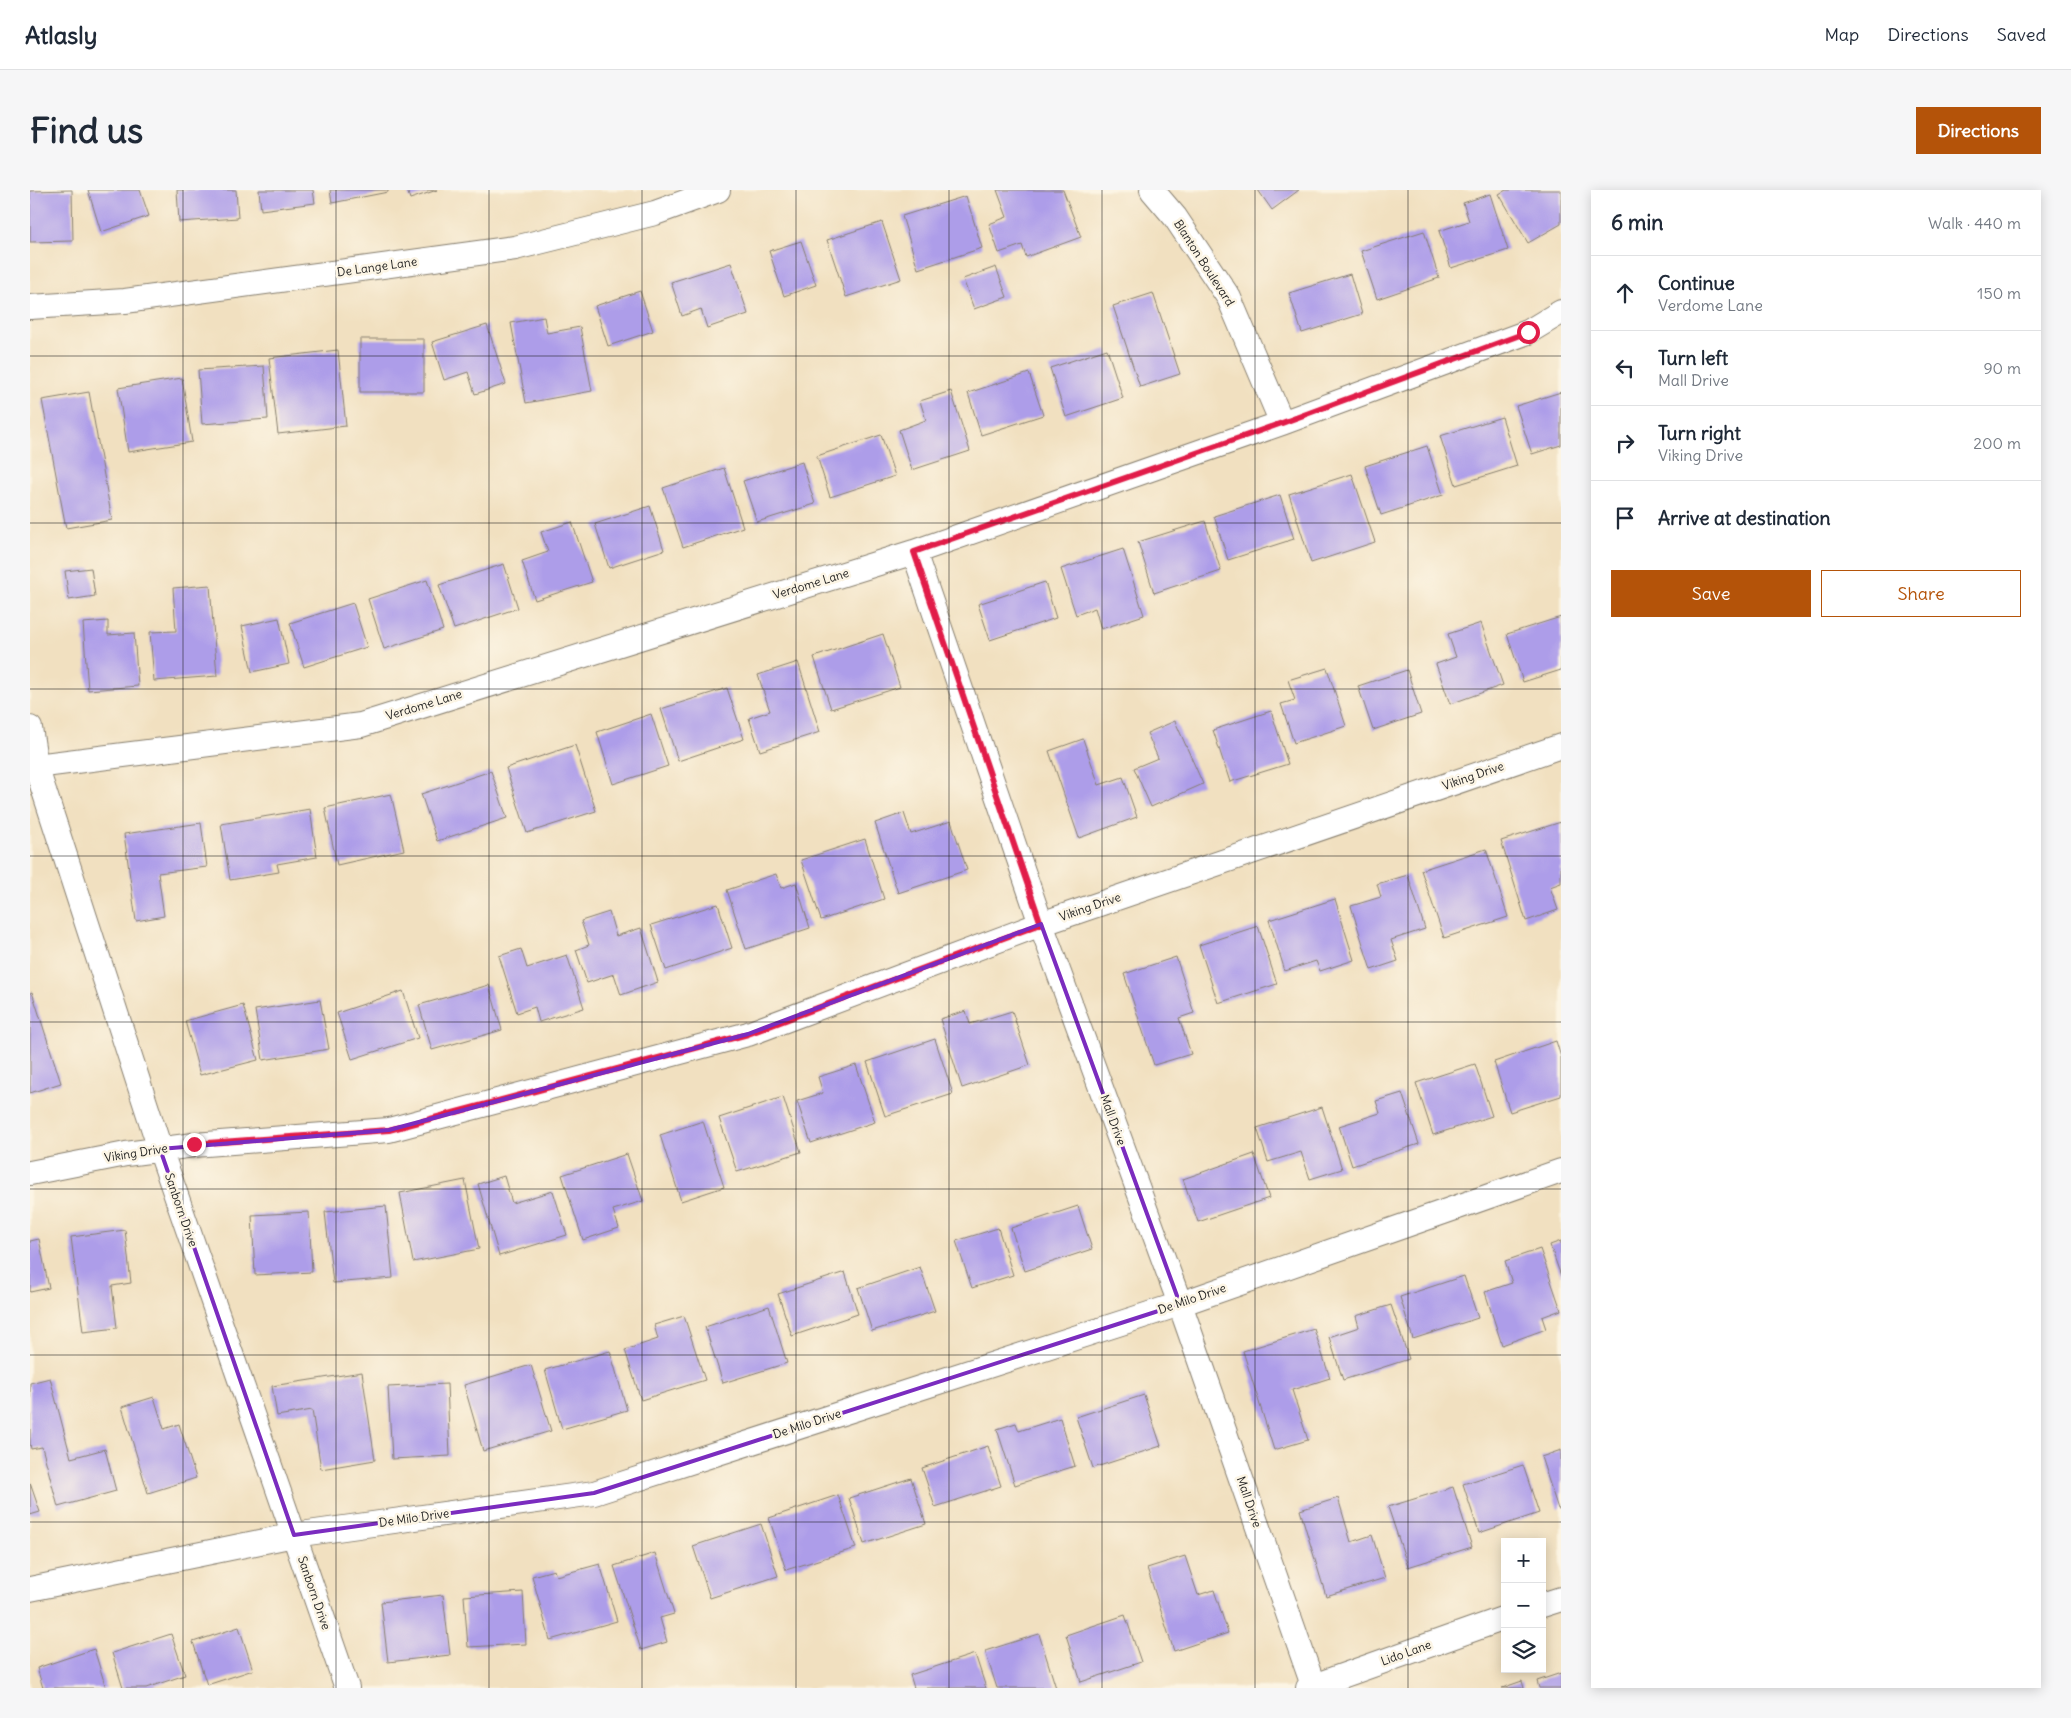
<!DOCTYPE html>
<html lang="en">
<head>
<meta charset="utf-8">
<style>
  body { margin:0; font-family:Delius,sans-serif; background:#f6f6f7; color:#1f2937 }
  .controls { position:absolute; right:15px; bottom:15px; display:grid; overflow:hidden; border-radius:0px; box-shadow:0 2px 12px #0003 }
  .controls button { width:45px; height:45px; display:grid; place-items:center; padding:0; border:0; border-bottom:1px solid #e0e1e3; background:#fff; color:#1f2937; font:25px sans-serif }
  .stop { position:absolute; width:15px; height:15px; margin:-11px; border:4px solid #e11d48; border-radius:50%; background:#fff }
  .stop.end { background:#e11d48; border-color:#fff; box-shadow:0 1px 5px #0008 }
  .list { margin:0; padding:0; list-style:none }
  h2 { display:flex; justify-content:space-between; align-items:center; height:65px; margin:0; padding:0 20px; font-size:21px }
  h2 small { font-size:16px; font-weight:400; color:#747a83 }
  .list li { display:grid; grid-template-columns:32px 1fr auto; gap:15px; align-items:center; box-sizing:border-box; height:75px; padding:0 20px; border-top:1px solid #e0e1e3 }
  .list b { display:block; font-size:19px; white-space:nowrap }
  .list p { margin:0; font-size:16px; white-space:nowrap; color:#747a83 }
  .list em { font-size:16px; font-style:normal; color:#747a83 }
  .actions { display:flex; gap:10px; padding:15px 20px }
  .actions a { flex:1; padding:11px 0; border:1px solid #b45309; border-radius:0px; text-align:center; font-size:18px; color:#b45309 }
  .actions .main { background:#b45309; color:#fff }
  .icon { flex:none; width:28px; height:28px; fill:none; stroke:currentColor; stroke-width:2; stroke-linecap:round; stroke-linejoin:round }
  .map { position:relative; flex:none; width:1531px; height:1498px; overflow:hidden; border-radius:0px }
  header { display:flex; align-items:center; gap:30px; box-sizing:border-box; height:70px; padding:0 25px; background:#fff; border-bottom:1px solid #e0e1e3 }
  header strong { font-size:24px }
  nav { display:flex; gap:28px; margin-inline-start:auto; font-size:18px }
  .intro { display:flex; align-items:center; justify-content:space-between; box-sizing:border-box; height:120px; padding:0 30px }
  h1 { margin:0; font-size:35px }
  .button { padding:12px 22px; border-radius:0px; background:#b45309; color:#fff; font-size:18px; font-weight:700 }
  main { display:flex; gap:30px; padding:0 30px }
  aside { flex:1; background:#fff; border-radius:0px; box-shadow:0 2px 12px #0003 }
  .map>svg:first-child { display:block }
  .building { fill:#ad9de9 }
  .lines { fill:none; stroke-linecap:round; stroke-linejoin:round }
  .street-casing { stroke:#867e6e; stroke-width:26 }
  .street { stroke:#fff; stroke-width:24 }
  .route { stroke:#e11d48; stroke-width:6 }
  .marked { fill:none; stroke:#7b2cbf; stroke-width:4; stroke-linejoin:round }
  .grid { fill:none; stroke:#1c1c1c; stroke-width:1; stroke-opacity:0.55 }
  .labels { text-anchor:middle; stroke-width:5; stroke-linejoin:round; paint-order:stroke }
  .street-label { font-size:12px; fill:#1c1c1c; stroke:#fcf5e5 }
</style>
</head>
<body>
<header>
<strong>Atlasly</strong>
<nav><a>Map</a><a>Directions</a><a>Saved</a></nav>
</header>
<div class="intro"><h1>Find us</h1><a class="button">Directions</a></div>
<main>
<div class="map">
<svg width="1531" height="1498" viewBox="0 0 1531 1498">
  <rect width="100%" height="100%" fill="#fcf5e5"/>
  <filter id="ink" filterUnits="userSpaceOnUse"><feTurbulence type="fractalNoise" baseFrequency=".02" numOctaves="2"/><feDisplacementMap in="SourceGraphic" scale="10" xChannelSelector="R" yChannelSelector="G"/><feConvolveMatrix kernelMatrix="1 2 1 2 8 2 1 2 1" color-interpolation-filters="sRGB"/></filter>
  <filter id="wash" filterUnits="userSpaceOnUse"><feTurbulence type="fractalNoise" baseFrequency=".0096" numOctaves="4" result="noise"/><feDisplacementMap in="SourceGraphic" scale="20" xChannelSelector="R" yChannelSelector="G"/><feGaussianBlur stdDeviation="1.12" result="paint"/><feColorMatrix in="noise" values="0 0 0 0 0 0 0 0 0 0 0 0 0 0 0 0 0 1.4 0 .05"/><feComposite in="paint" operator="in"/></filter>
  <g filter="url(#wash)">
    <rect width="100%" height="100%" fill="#f1e0c0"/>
    <g id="blocks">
      <path class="building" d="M 42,0 L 43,51 L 0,52 L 0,1 Z
        M 58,0 L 110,0 L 119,26 L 71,42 Z
        M 147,0 L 206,0 L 208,28 L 149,32 Z
        M 229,0 L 283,0 L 285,13 L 231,20 Z
        M 300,0 L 358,0 L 358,2 L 302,13 Z
        M 377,0 L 407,0 L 380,9 Z
        M 967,0 L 1033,0 L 1051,47 L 996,67 L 992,55 L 969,63 L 959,34 L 977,27 Z
        M 1228,0 L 1269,0 L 1242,20 Z
        M 1476,0 L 1531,0 L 1531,34 L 1498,53 L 1469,4 Z
        M 1460,4 L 1478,60 L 1421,78 L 1409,41 L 1439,31 L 1433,13 Z
        M 936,6 L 952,58 L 888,79 L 872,26 Z
        M 852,32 L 871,89 L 816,107 L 797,50 Z
        M 1394,41 L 1409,88 L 1347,109 L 1331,61 Z
        M 771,51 L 786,95 L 754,106 L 739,61 Z
        M 701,73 L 718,124 L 677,138 L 671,119 L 652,126 L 641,92 Z
        M 966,77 L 977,107 L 944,119 L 933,89 Z
        M 1320,84 L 1332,124 L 1272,143 L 1259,103 Z
        M 610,101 L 623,141 L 578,156 L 565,116 Z
        M 1123,103 L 1150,184 L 1110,197 L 1083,116 Z
        M 514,127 L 517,143 L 550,137 L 562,201 L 496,213 L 481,133 Z
        M 457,135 L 476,194 L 445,204 L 438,182 L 414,190 L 402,152 Z
        M 330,149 L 394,149 L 394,202 L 330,202 Z
        M 1077,159 L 1093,208 L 1036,227 L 1020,178 Z
        M 308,160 L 316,236 L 248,244 L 239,168 Z
        M 234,176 L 238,229 L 172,234 L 168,180 Z
        M 999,183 L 1013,225 L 951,245 L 938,203 Z
        M 152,188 L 162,252 L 98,262 L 88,198 Z
        M 921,201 L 940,261 L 882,280 L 869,240 L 896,230 L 890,211 Z
        M 59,202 L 82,330 L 36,338 L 12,210 Z
        M 1531,202 L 1531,255 L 1502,264 L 1486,216 Z
        M 1472,227 L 1487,276 L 1426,295 L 1410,246 Z
        M 851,245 L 865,286 L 800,307 L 787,266 Z
        M 1397,256 L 1413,305 L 1351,325 L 1335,276 Z
        M 772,272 L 785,314 L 727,332 L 713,291 Z
        M 694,278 L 713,337 L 653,357 L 633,298 Z
        M 1322,284 L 1345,352 L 1281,373 L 1259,304 Z
        M 1250,305 L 1264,349 L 1198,370 L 1184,326 Z
        M 620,316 L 634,360 L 579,378 L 565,334 Z
        M 1175,331 L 1191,381 L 1124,403 L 1108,352 Z
        M 542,332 L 562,392 L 505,410 L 492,371 L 518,362 L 511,342 Z
        M 1093,359 L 1114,425 L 1071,439 L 1065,418 L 1046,425 L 1031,379 Z
        M 474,374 L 488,418 L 424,439 L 409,395 Z
        M 61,378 L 65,406 L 39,410 L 35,381 Z
        M 397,390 L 413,440 L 354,459 L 338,409 Z
        M 1015,392 L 1026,428 L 960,450 L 948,414 Z
        M 180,395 L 187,486 L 124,491 L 120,442 L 146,441 L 143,398 Z
        M 323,413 L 337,457 L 274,477 L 260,433 Z
        M 1531,427 L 1531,480 L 1493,492 L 1477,444 Z
        M 249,428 L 259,474 L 222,482 L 212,436 Z
        M 78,431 L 78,445 L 104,443 L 108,496 L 58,500 L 53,433 Z
        M 1451,433 L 1473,495 L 1420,514 L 1406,474 L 1426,467 L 1418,444 Z
        M 853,444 L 870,497 L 801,519 L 784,467 Z
        M 768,472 L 790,542 L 730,561 L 719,528 L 740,521 L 728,485 Z
        M 1297,478 L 1316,536 L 1264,553 L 1251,514 L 1265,510 L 1258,490 Z
        M 1377,480 L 1391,524 L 1343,540 L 1328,496 Z
        M 697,498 L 714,549 L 648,571 L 631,519 Z
        M 1241,521 L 1258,574 L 1200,592 L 1183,540 Z
        M 621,524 L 638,576 L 583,594 L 567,542 Z
        M 1145,531 L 1173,594 L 1121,617 L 1104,578 L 1128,568 L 1117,543 Z
        M 1053,549 L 1069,595 L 1093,587 L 1107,627 L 1049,648 L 1019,561 Z
        M 545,555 L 566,621 L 497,643 L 476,578 Z
        M 461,581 L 477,628 L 407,651 L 391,604 Z
        M 361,604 L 374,660 L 307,675 L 295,618 Z
        M 280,619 L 287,667 L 247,674 L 249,682 L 200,690 L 191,634 Z
        M 874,623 L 881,644 L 921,631 L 937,680 L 868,703 L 845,633 Z
        M 1531,632 L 1531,693 L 1520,697 L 1528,720 L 1496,731 L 1471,651 Z
        M 171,633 L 177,677 L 128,683 L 134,726 L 106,731 L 94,644 Z
        M 835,649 L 854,709 L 791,730 L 771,670 Z
        M 1456,659 L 1478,727 L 1414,748 L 1391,680 Z
        M 746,684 L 751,698 L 766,693 L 780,738 L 716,759 L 697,700 Z
        M 1378,685 L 1395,739 L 1361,750 L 1368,771 L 1341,780 L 1321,716 L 1351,707 L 1347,694 Z
        M 1305,709 L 1324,770 L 1290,781 L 1286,771 L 1255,781 L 1239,730 Z
        M 688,714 L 702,758 L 636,780 L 621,735 Z
        M 579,722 L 586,746 L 611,738 L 628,792 L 591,805 L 584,784 L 557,793 L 546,760 L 559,755 L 551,731 Z
        M 1228,736 L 1247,794 L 1188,813 L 1169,755 Z
        M 491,759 L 497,778 L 537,765 L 554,818 L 509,832 L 505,817 L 487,823 L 469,766 Z
        M 1146,767 L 1164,823 L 1149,828 L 1161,864 L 1124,875 L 1094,784 Z
        M 459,795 L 472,840 L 402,860 L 389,815 Z
        M 373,801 L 388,848 L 322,869 L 307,823 Z
        M 2,802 L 31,893 L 0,903 L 0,803 Z
        M 290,810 L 299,859 L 233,870 L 225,820 Z
        M 213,815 L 228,870 L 170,885 L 155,831 Z
        M 936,821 L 940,834 L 982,821 L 1000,875 L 932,898 L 910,829 Z
        M 905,849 L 923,904 L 855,926 L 837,872 Z
        M 1526,851 L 1531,867 L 1531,906 L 1480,922 L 1464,872 Z
        M 1445,874 L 1462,926 L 1403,945 L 1386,893 Z
        M 826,875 L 845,932 L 781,953 L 767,911 L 793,903 L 788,887 Z
        M 1372,903 L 1389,954 L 1322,976 L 1309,936 L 1350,923 L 1346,911 Z
        M 753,907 L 771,962 L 707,982 L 689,928 Z
        M 1292,917 L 1312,979 L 1280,989 L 1271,962 L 1238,972 L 1227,938 Z
        M 673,931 L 694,997 L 651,1011 L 630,945 Z
        M 597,964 L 613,1011 L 583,1020 L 589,1038 L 553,1050 L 532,985 Z
        M 1224,964 L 1239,1008 L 1168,1032 L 1153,989 Z
        M 474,986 L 482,1013 L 523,1001 L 537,1045 L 469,1066 L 448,994 Z
        M 435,990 L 449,1059 L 383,1072 L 370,1003 Z
        M 356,1016 L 363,1088 L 303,1093 L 295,1022 Z
        M 1048,1016 L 1062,1059 L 995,1081 L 981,1038 Z
        M 279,1022 L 282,1082 L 225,1085 L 222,1025 Z
        M 968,1038 L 983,1085 L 942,1098 L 926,1051 Z
        M 95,1040 L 101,1093 L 82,1096 L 87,1138 L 53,1142 L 41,1047 Z
        M 9,1049 L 19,1098 L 0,1102 L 0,1051 Z
        M 1531,1051 L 1531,1086 L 1520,1055 Z
        M 1510,1059 L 1531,1120 L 1512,1127 L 1516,1139 L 1472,1155 L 1455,1102 L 1482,1093 L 1475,1071 Z
        M 890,1077 L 905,1121 L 842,1141 L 828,1098 Z
        M 815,1082 L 828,1124 L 762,1146 L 748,1104 Z
        M 1434,1086 L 1448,1128 L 1383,1149 L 1370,1107 Z
        M 1361,1115 L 1379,1169 L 1313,1190 L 1299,1147 L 1329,1137 L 1326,1126 Z
        M 739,1116 L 757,1173 L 693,1193 L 675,1137 Z
        M 654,1126 L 675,1190 L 611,1210 L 595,1160 L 628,1149 L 624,1135 Z
        M 1284,1139 L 1300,1188 L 1262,1200 L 1278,1250 L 1244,1260 L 1213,1161 Z
        M 580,1161 L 597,1220 L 532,1239 L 515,1180 Z
        M 501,1175 L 521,1241 L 453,1261 L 434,1195 Z
        M 332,1182 L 345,1270 L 291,1279 L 282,1220 L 247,1226 L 242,1196 Z
        M 20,1188 L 41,1268 L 75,1259 L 86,1301 L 28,1317 L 12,1257 L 1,1259 L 0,1254 L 0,1193 Z
        M 417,1194 L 420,1266 L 362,1269 L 358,1197 Z
        M 1114,1205 L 1131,1256 L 1063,1278 L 1046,1227 Z
        M 124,1207 L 134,1239 L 149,1234 L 166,1288 L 118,1303 L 92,1217 Z
        M 1030,1228 L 1045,1276 L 985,1295 L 967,1239 L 986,1233 L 989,1241 Z
        M 958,1256 L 971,1296 L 905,1317 L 892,1278 Z
        M 1531,1260 L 1531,1318 L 1528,1319 L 1511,1267 Z
        M 1493,1275 L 1509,1323 L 1449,1343 L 1433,1294 Z
        M 881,1288 L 896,1334 L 834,1354 L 819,1308 Z
        M 0,1293 L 10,1322 L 0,1325 Z
        M 1423,1297 L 1442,1357 L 1378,1377 L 1358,1317 Z
        M 808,1305 L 826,1358 L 756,1380 L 739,1328 Z
        M 1308,1308 L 1321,1352 L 1342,1345 L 1355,1388 L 1296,1406 L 1270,1320 Z
        M 731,1334 L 748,1386 L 680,1408 L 663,1356 Z
        M 625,1363 L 644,1424 L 630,1428 L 637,1452 L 611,1460 L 584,1376 Z
        M 1155,1366 L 1168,1405 L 1184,1400 L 1198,1443 L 1144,1461 L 1117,1378 Z
        M 570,1374 L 587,1431 L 520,1450 L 502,1386 L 524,1380 L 526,1386 Z
        M 493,1402 L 496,1454 L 438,1457 L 434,1406 Z
        M 413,1405 L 420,1465 L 358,1472 L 351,1412 Z
        M 1095,1425 L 1111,1472 L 1051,1492 L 1036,1445 Z
        M 209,1437 L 223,1480 L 177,1495 L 163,1452 Z
        M 141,1444 L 155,1485 L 116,1498 L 93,1498 L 82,1463 Z
        M 1009,1444 L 1026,1498 L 967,1498 L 955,1461 Z
        M 64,1459 L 76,1498 L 13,1498 L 7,1478 Z
        M 945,1464 L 956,1498 L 884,1498 L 880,1485 Z
        M 1531,1483 L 1531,1498 L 1509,1498 L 1507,1491 Z
        M 1492,1491 L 1494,1498 L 1472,1498 Z"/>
    </g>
  </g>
  <g filter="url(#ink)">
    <use href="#blocks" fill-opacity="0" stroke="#867e6e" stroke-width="1"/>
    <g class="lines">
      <g class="street-casing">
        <path id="street" d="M 1122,0 L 1145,27 L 1199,108 L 1252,233
          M 0,117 L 95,111 L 485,58 L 625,23 L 688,0
          M 884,362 L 1011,734 L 1150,1114 L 1284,1498
          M 0,538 L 6,576 L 130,959 L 317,1498
          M 6,576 L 331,535 L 884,362 L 1252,233 L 1498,142 L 1531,122
          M 0,983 L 96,964 L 164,955 L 359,940 L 718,844 L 1011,734 L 1531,556
          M 0,1399 L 264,1345 L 564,1303 L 1150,1114 L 1531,981
          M 1512,1415 L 1531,1409
          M 1278,1498 L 1475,1428"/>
      </g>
      <use href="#street" class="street"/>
    </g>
  </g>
  <g class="lines" filter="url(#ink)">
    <path class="route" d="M 164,954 L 359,940 L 718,844 L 1011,734 L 884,362 L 1252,233 L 1498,142"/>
  </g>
  <path class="marked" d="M 1011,734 L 1150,1114 L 564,1303 L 264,1345 L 130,959 L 359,940 L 718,844 Z"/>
  <path class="grid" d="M 153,0 L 153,1498M 306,0 L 306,1498M 459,0 L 459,1498M 612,0 L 612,1498M 766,0 L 766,1498M 919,0 L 919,1498M 1072,0 L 1072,1498M 1225,0 L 1225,1498M 1378,0 L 1378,1498M 0,166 L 1531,166M 0,333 L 1531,333M 0,499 L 1531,499M 0,666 L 1531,666M 0,832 L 1531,832M 0,999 L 1531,999M 0,1165 L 1531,1165M 0,1332 L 1531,1332"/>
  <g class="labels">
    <g class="street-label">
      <text transform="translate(1174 73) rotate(57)" y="4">Blanton Boulevard</text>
      <text transform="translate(347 77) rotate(-8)" y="4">De Lange Lane</text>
      <text transform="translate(781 394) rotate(-17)" y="4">Verdome Lane</text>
      <text transform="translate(394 515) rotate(-17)" y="4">Verdome Lane</text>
      <text transform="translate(1443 586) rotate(-19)" y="4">Viking Drive</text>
      <text transform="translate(1060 717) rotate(-19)" y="4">Viking Drive</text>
      <text transform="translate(1083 930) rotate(70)" y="4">Mall Drive</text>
      <text transform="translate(106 963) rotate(-9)" y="4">Viking Drive</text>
      <text transform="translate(151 1020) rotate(71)" y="4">Sanborn Drive</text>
      <text transform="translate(1162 1109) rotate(-19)" y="4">De Milo Drive</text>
      <text transform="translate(777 1234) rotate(-18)" y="4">De Milo Drive</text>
      <text transform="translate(1219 1312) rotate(71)" y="4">Mall Drive</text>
      <text transform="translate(384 1328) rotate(-8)" y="4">De Milo Drive</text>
      <text transform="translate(284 1403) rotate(71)" y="4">Sanborn Drive</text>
      <text transform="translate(1376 1463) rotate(-20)" y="4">Lido Lane</text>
    </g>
  </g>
</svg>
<div class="controls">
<button>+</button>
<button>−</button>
<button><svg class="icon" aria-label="layers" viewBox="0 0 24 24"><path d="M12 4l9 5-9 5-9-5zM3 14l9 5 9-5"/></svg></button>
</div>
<div class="stop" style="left:1498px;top:142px"></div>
<div class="stop end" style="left:164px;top:954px"></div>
</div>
<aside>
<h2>6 min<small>Walk · 440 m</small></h2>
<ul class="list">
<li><svg class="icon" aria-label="ahead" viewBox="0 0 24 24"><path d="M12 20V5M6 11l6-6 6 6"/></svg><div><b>Continue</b><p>Verdome Lane</p></div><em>150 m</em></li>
<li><svg class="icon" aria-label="left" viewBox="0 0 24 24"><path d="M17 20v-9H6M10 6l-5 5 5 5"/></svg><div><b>Turn left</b><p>Mall Drive</p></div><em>90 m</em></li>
<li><svg class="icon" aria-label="right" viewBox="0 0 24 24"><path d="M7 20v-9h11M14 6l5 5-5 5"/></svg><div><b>Turn right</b><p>Viking Drive</p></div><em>200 m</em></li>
<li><svg class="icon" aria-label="arrive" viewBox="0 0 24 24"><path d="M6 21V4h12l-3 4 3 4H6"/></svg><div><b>Arrive at destination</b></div></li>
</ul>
<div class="actions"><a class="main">Save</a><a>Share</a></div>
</aside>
</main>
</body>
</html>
